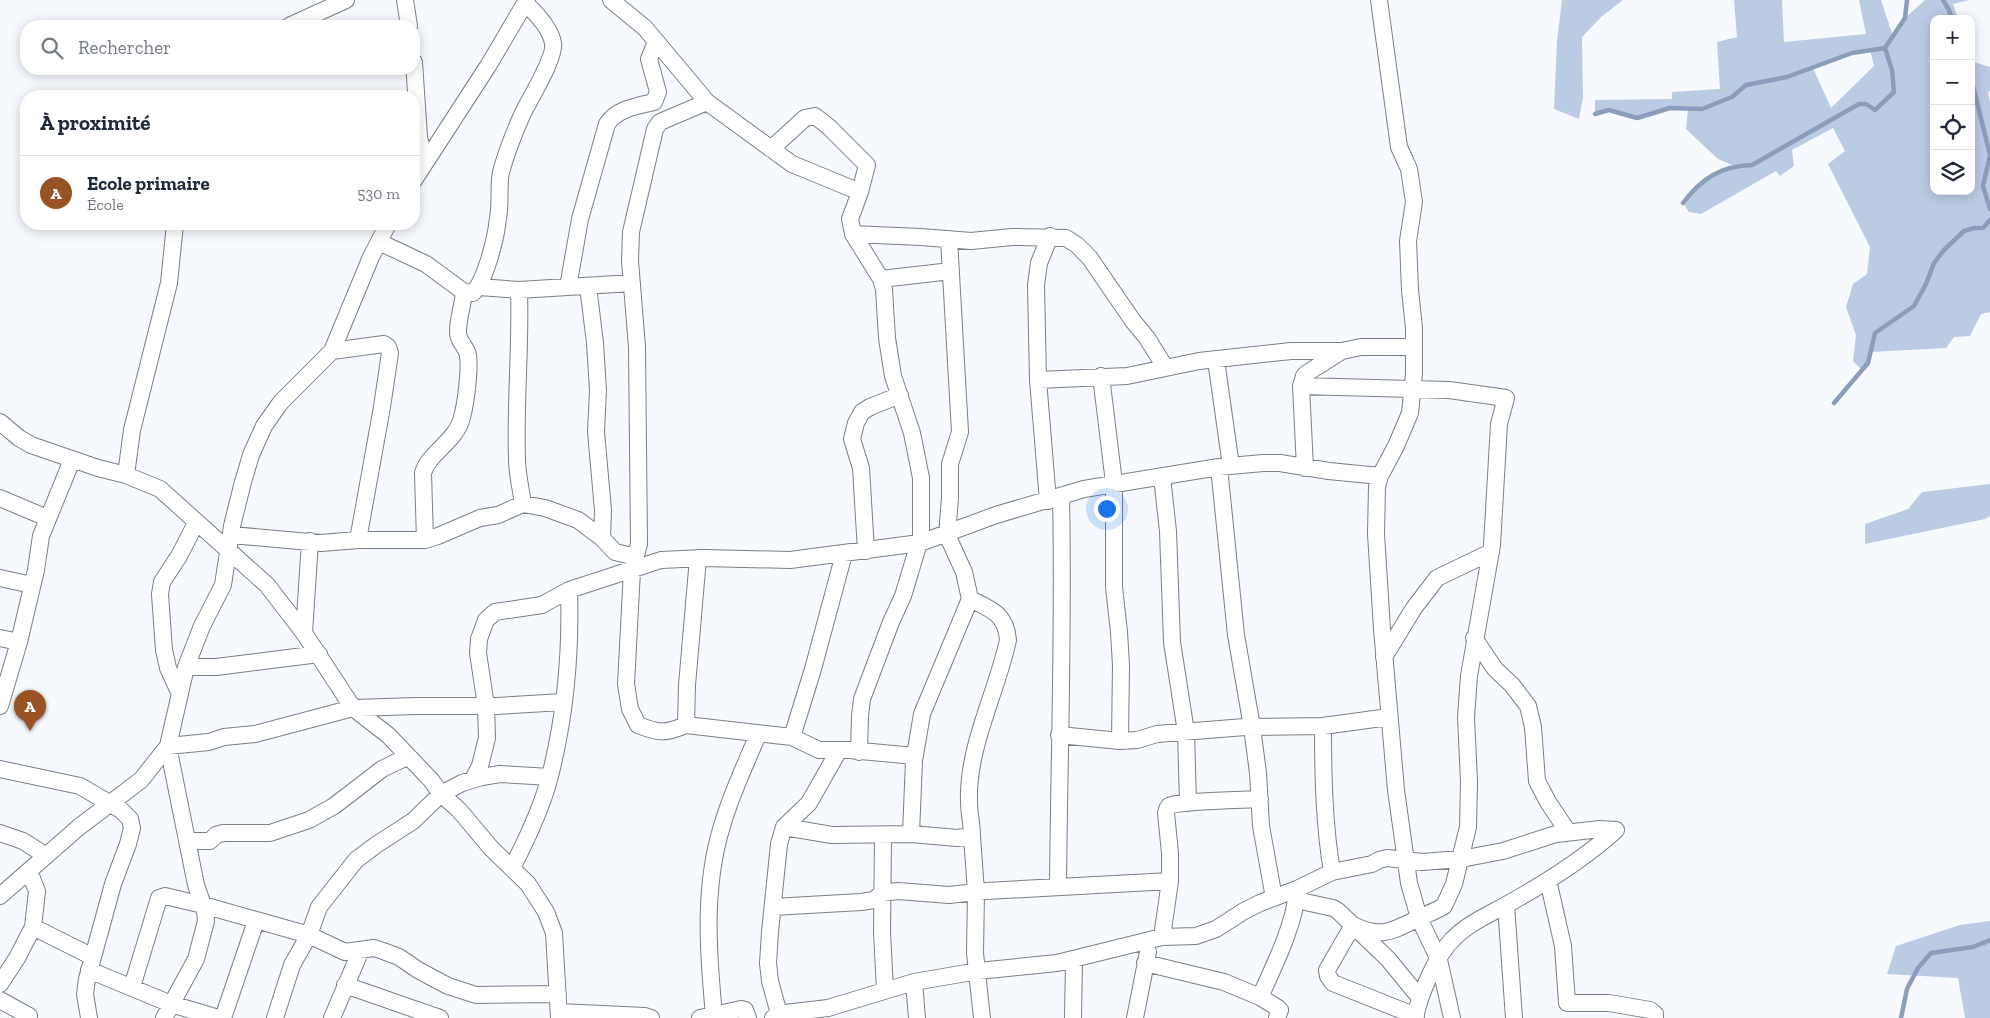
<!DOCTYPE html>
<html lang="fr">
<head>
<meta charset="utf-8">
<style>
  body { margin:0; font-family:"Zilla Slab",serif; background:#f6f6f7; color:#1f2937 }
  .controls { position:absolute; right:15px; top:15px; display:grid; overflow:hidden; border-radius:10px; box-shadow:0 2px 12px #0003 }
  .controls button { width:45px; height:45px; display:grid; place-items:center; padding:0; border:0; border-bottom:1px solid #e0e1e3; background:#fff; color:#1f2937; font:25px sans-serif }
  .you { position:absolute; left:1106px; top:508px; width:18px; height:18px; margin:-12px; border:4px solid #fff; border-radius:50%; background:#1a73e8; box-shadow:0 0 0 8px #1a73e833 }
  .badge { display:grid; place-items:center; width:32px; height:32px; border-radius:50%; background:#975324; color:#fff; font-size:16px; font-weight:700 }
  .pin { position:absolute; translate:-50% -41px; filter:drop-shadow(0 1px 2px #0008) }
  .pin::after { content:''; position:absolute; top:26px; width:18px; height:15px; background:inherit; clip-path:polygon(0 0,100% 0,50% 100%) }
  .list { margin:0; padding:0; list-style:none }
  h2 { display:flex; justify-content:space-between; align-items:center; height:65px; margin:0; padding:0 20px; font-size:21px }
  h2 small { font-size:16px; font-weight:400; color:#747a83 }
  .list li { display:grid; grid-template-columns:32px 1fr auto; gap:15px; align-items:center; box-sizing:border-box; height:75px; padding:0 20px; border-top:1px solid #e0e1e3 }
  .list b { display:block; font-size:19px; white-space:nowrap }
  .list p { margin:0; font-size:16px; white-space:nowrap; color:#747a83 }
  .list em { font-size:16px; font-style:normal; color:#747a83 }
  .icon { flex:none; width:28px; height:28px; fill:none; stroke:currentColor; stroke-width:2; stroke-linecap:round; stroke-linejoin:round }
  .map { position:relative; flex:none; width:1990px; height:1018px; overflow:hidden }
  .search { position:absolute; background:#fff; box-shadow:0 2px 12px #0003; left:20px; top:20px; width:400px; height:55px; display:flex; align-items:center; gap:12px; box-sizing:border-box; padding:0 18px; border-radius:20px; color:#747a83; font-size:19px }
  .panel { position:absolute; background:#fff; box-shadow:0 2px 12px #0003; left:20px; top:90px; width:400px; height:140px; border-radius:20px }
  .map>svg:first-child { display:block }
  .green { fill:#bbcbe4; fill-rule:evenodd }
  .lines { fill:none; stroke-linecap:round; stroke-linejoin:round }
  .stream { stroke:#8a9ebc; stroke-width:4.5 }
  .minor-casing { stroke:#7a7f86; stroke-width:18 }
  .minor { stroke:#fff; stroke-width:16 }
</style>
</head>
<body>
<div class="map">
<svg width="1990" height="1018" viewBox="0 0 1990 1018">
  <rect width="100%" height="100%" fill="#f6f9fe"/>
  <path class="green" d="M 1562,0 L 1623,0 L 1601,17 L 1582,37 L 1583,97 L 1579,119 L 1554,109 L 1557,41 Z
    M 1734,0 L 1782,0 L 1784,42 L 1866,34 L 1859,0 L 1881,0 L 1893,36 L 1905,18 L 1925,0 L 1969,0 L 1953,4 L 1958,19 L 1934,19 L 1934,191 L 1971,191 L 1971,55 L 1974,62 L 1990,67 L 1990,91 L 1988,92 L 1990,102 L 1990,312 L 1981,314 L 1970,336 L 1954,337 L 1946,348 L 1871,352 L 1868,363 L 1862,370 L 1853,361 L 1856,335 L 1846,307 L 1853,284 L 1867,274 L 1870,247 L 1828,164 L 1845,151 L 1833,128 L 1792,150 L 1794,166 L 1780,176 L 1776,171 L 1701,214 L 1689,212 L 1683,203 C 1698,183 1711,175 1734,166 L 1718,159 L 1686,129 L 1688,109 L 1670,108 L 1637,118 L 1610,110 L 1595,114 L 1595,100 L 1672,99 L 1672,92 L 1720,89 L 1717,42 L 1737,37 ZM 1870,50 L 1874,66 L 1831,108 L 1813,68 L 1852,53 Z
    M 1990,484 L 1990,516 L 1985,519 L 1865,544 L 1865,524 L 1908,509 L 1922,492 Z
    M 1990,921 L 1990,1018 L 1965,1018 L 1958,978 L 1887,974 L 1896,946 L 1960,925 Z"/>
  <g class="lines">
    <path class="stream" d="M 1943,0 L 1949,10 L 1952,19
      M 1971,78 L 1990,155
      M 1595,114 L 1609,110 L 1637,118 L 1670,108 L 1702,109 L 1732,97 L 1746,85 L 1787,77 L 1852,53 L 1885,48 L 1905,18 L 1907,0
      M 1990,155 L 1983,186 L 1990,209
      M 1683,203 C 1702,178 1721,166 1752,165 L 1859,104 L 1866,104 L 1875,110 L 1894,92 L 1892,70 L 1885,48
      M 1834,403 L 1868,363 L 1875,333 L 1914,306 L 1926,284 L 1934,263 L 1944,250 L 1964,231 L 1974,228 L 1983,228 L 1990,220
      M 1901,1018 L 1907,989 L 1918,968 L 1931,953 L 1973,947 L 1990,940"/>
    <g class="minor-casing">
      <path id="minor" d="M 405,0 L 409,26
        M 611,0 L 645,28 L 707,102 L 792,164 L 860,192
        M 1379,0 L 1399,147 L 1409,169 L 1414,202 L 1408,241 L 1410,290 L 1414,328 L 1414,374 L 1410,413 L 1396,446 L 1380,476 L 1377,487 L 1376,534 L 1382,629 L 1396,790 L 1409,883 L 1419,918 L 1439,960 L 1452,1018
        M 289,26 L 346,0
        M 414,62 L 419,137 L 425,162
        M 771,149 L 805,118 L 815,116 L 829,127 L 867,165 L 860,192 L 850,219 L 853,234 L 881,279 L 884,289 L 887,338 L 893,376 L 912,433 L 921,478 L 921,536 L 903,596 L 891,622 L 862,699 L 860,716 L 859,752
        M 414,180 L 488,66 L 527,0
        M 853,234 L 921,237 L 971,241 L 1012,237 L 1066,238 L 1077,245 L 1089,257 L 1133,321 L 1147,338 L 1165,367
        M 949,239 L 960,432 L 950,464 L 950,498 L 947,535 L 964,572 L 970,599 L 922,714 L 914,761 L 911,834 L 957,838 L 972,836 L 976,892 L 975,953 L 982,1018
        M 379,242 L 426,264 L 464,292 L 473,293 C 486,279 496,238 498,218 C 501,203 498,187 501,172 C 506,154 514,133 522,115 C 529,100 556,57 553,43 C 550,27 536,13 525,3
        M 881,279 L 951,271
        M 588,286 L 595,343 L 598,390 L 596,432 L 603,510 L 602,538
        M 479,287 L 519,290 C 521,346 515,402 517,459 C 517,474 521,489 523,504
        M 568,287 L 580,219 L 607,124 C 617,109 636,106 654,102 L 658,92 L 649,59 L 656,42
        M 519,290 L 632,283
        M 332,351 L 384,344 L 388,347 L 390,353 L 382,407 L 358,540 L 425,540 L 438,536 L 480,518 L 498,515 L 523,504 L 545,508 L 578,520 L 602,538 L 615,552 L 636,557
        M 1216,360 L 1231,466
        M 1101,376 L 1114,483 L 1114,587 L 1119,632 L 1121,665 L 1120,741
        M 1038,380 L 1127,376 L 1199,361 L 1291,351 L 1342,351
        M 1301,386 L 1304,376 L 1307,373 L 1342,351 L 1361,347 L 1414,347
        M 0,422 L 19,438 L 31,445 L 98,468 L 126,475 L 160,489 L 267,585 L 304,633 L 353,708 L 388,735 L 431,780 L 441,794 L 459,810 L 491,848 L 528,884 L 546,912 L 554,933 L 559,1018
        M 1219,467 L 1236,635 L 1252,727 L 1258,773 L 1261,826 L 1274,898
        M 1305,468 L 1301,386 L 1449,390 L 1506,398 L 1499,424 L 1492,545 L 1469,676 L 1466,717 L 1469,781 L 1468,827 L 1454,884 L 1444,906 C 1436,911 1427,914 1419,918 C 1392,931 1382,939 1353,925 L 1327,970 L 1328,976 L 1333,983 L 1416,1016
        M 126,475 L 132,430 L 169,283 L 175,224
        M 1162,477 L 1168,531 L 1172,642 L 1186,732 L 1188,803
        M 0,498 L 47,518
        M 1048,501 L 1038,380 L 1036,285 L 1039,263 L 1050,236
        M 232,535 L 321,543 L 358,540
        M 425,540 L 423,473 C 429,452 457,441 462,417 C 466,403 470,369 468,355 C 466,346 457,340 458,331 C 458,318 463,305 464,292
        M 866,551 L 861,468 L 852,439 L 856,423 L 862,412 L 870,407 L 900,395
        M 698,558 L 687,685 L 686,725 C 665,734 658,733 638,725 L 630,709 L 626,684 L 632,570 L 639,544 L 637,347 L 630,261 L 631,232 L 655,129 L 660,122 L 707,102
        M 0,578 L 32,585
        M 970,599 C 991,609 1006,614 1008,640 C 997,692 967,747 969,802 C 969,813 972,825 972,836
        M 304,633 L 310,541
        M 0,638 L 19,642
        M 1474,638 L 1495,669 L 1512,685 L 1528,706 L 1533,727 L 1537,781 L 1548,802 L 1568,832
        M 1384,657 L 1414,608 L 1437,578 L 1491,552
        M 186,667 L 216,667 L 319,654
        M 179,692 L 168,668 L 164,650 L 160,594 L 162,582 L 179,556 L 196,523
        M 0,706 L 19,642 L 36,570 L 41,536 L 72,460
        M 686,725 L 792,737 L 819,750 L 850,750 L 915,756
        M 1323,726 C 1323,775 1324,824 1332,872
        M 1059,735 L 1120,741 L 1137,740 L 1157,734 L 1245,727 L 1323,726 L 1389,717
        M 792,737 L 813,669 L 844,554
        M 0,769 L 80,786 L 121,810 L 130,819 L 132,828 L 128,844 L 113,884 L 87,979 L 85,994 L 89,1018
        M 473,779 L 480,766 L 487,738 L 486,706 L 478,653 L 479,639 L 486,620 L 495,612 L 542,605 L 569,590
        M 784,827 L 832,835 L 911,834
        M 0,833 L 23,841 L 45,855
        M 883,836 L 882,932 L 885,990
        M 188,841 L 210,841 L 216,835 L 223,833 L 270,833 L 309,820 L 334,806 L 382,769 L 407,757
        M 512,868 C 527,839 542,808 550,776 C 565,717 571,651 569,590 L 661,560 L 704,558 L 790,560 L 920,543 L 996,515 L 1084,489 L 1219,467 L 1263,463 L 1280,463 L 1329,471 L 1380,476
        M 1548,880 L 1563,946 L 1567,1003 L 1609,1003 L 1650,1010 L 1655,1014 L 1655,1018
        M 1058,887 C 1059,757 1064,627 1061,496
        M 0,896 L 79,827 L 141,780 L 168,746 L 209,742 L 224,737 L 255,734 L 353,708 L 416,706 L 497,706 L 563,702
        M 1296,900 L 1333,908 L 1338,911 L 1388,959 L 1420,998
        M 1506,905 L 1514,1018
        M 773,907 L 861,902 L 874,900 L 882,893 L 898,891 L 949,895 L 986,891 L 1170,881
        M 33,927 L 93,957
        M 1162,937 L 1170,881 L 1170,853 L 1166,813 C 1167,810 1167,808 1169,806 C 1179,801 1245,800 1260,799
        M 1145,963 L 1224,982 L 1260,997
        M 89,970 L 171,1004 L 218,1018
        M 914,982 L 917,1018
        M 0,984 L 17,958 L 33,927 L 37,891 L 29,871
        M 345,985 L 440,1018
        M 132,987 L 159,898 L 165,896 L 203,905 L 309,935 L 345,952 L 374,948 L 383,951 L 399,957 L 418,970 L 448,986 L 476,995 L 558,994
        M 0,1000 L 29,1016 L 28,1018
        M 559,1012 L 645,1016 L 651,1018
        M 779,1014 L 770,981 L 768,963 L 770,932 L 779,844 L 784,827 L 809,803 L 839,750
        M 714,1015 C 708,952 703,887 722,826 C 731,794 746,764 758,734
        M 164,1018 L 196,959 L 206,921 L 205,911 L 196,885 L 168,746 L 186,667 L 202,626 L 223,585 L 232,526 L 243,482 L 251,455 L 264,426 L 281,402 L 332,351 L 371,257 L 388,224
        M 223,1018 L 256,921
        M 275,1018 L 292,965 L 309,935 L 319,907 L 356,860 L 376,845 L 413,821 L 441,794 L 462,783 L 482,777 L 500,774 L 550,777
        M 332,1018 L 361,950
        M 700,1018 L 741,1009 L 745,1010 L 748,1018
        M 773,1018 L 785,1013 L 828,1008 L 914,982 L 978,971 L 1057,963 L 1162,937 L 1196,936 L 1216,929 L 1244,911 L 1260,903 L 1297,889 L 1332,872 L 1372,864 L 1379,860 L 1387,858 L 1422,862 L 1461,859 L 1503,851 L 1556,834 L 1600,829 L 1616,830
        M 1073,1018 L 1074,960
        M 1135,1018 L 1148,952
        M 1277,1018 L 1280,1010 L 1278,1008 L 1260,997 C 1274,966 1295,924 1297,891
        M 1415,1018 C 1419,996 1436,956 1452,940 C 1467,924 1488,915 1506,905 C 1544,884 1584,859 1616,830"/>
    </g>
    <use href="#minor" class="minor"/>
  </g>
</svg>
<div class="controls">
<button>+</button>
<button>−</button>
<button><svg class="icon" aria-label="locate" viewBox="0 0 24 24"><circle cx="12" cy="12" r="6"/><path d="M12 2v4M12 18v4M2 12h4M18 12h4"/></svg></button>
<button><svg class="icon" aria-label="layers" viewBox="0 0 24 24"><path d="M12 4l9 5-9 5-9-5zM3 14l9 5 9-5"/></svg></button>
</div>
<div class="you"></div>
<div class="pin badge" style="left:30px;top:731px">A</div>
<div class="search"><svg class="icon" aria-label="search" viewBox="0 0 24 24"><circle cx="10" cy="10" r="6"/><path d="M15 15l6 6"/></svg>Rechercher</div>
<section class="panel">
<h2>À proximité<small></small></h2>
<ul class="list">
<li><span class="badge">A</span><div><b>Ecole primaire</b><p>École</p></div><em>530 m</em></li>
</ul>
</section>
</div>
</body>
</html>
